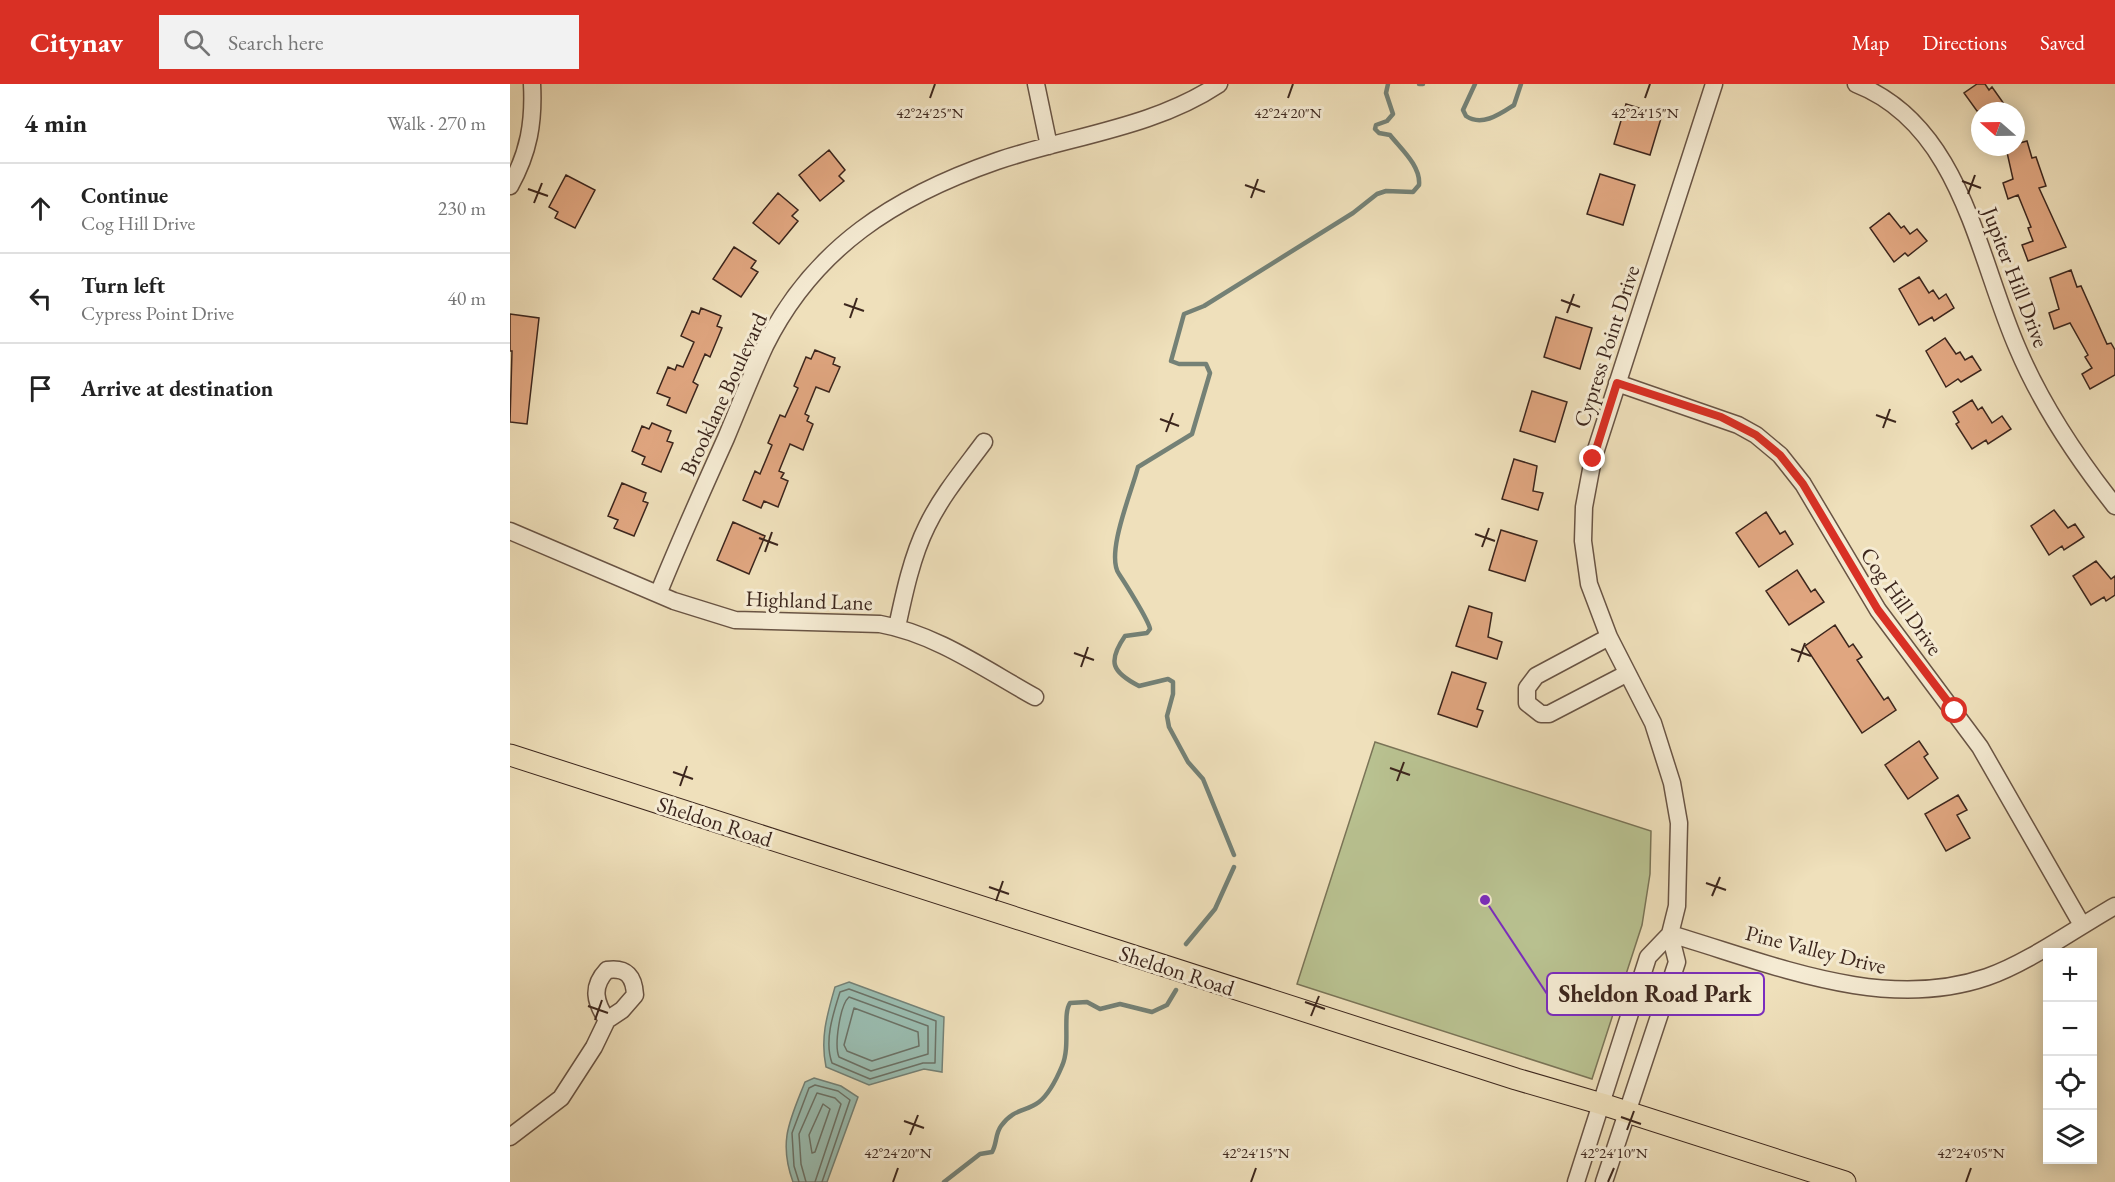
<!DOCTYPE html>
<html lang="en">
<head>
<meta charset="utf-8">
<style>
  body { margin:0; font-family:"EB Garamond",serif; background:#f2f2f2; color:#222 }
  .controls { position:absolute; right:18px; bottom:18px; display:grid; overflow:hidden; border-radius:0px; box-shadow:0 3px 15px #0003 }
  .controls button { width:54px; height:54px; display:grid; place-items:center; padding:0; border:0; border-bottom:2px solid #e0e0e0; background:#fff; color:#222; font:30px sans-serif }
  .compass { position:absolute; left:1461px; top:18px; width:54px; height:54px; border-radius:50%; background:#fff; box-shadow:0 3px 15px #0003; rotate:290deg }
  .stop { position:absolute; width:18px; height:18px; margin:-14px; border:4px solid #d93025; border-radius:50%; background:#fff }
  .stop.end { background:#d93025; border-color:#fff; box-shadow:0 2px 6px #0008 }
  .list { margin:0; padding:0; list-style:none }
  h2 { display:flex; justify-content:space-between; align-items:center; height:78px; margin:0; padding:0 24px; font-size:26px }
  h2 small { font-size:20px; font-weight:400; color:#767676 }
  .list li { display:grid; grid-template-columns:39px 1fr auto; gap:18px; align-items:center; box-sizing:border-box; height:90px; padding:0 24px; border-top:2px solid #e0e0e0 }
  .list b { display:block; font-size:22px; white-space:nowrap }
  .list p { margin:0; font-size:20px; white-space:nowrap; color:#767676 }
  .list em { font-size:20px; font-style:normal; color:#767676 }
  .icon { flex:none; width:33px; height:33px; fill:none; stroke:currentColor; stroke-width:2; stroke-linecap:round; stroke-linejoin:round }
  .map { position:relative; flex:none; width:1605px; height:1098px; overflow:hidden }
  header { display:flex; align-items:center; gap:36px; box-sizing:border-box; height:84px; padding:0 30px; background:#d93025; color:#fff }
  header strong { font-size:28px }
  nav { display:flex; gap:33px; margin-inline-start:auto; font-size:21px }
  .search { width:420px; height:54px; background:#f2f2f2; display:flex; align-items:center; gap:15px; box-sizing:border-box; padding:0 21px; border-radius:0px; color:#767676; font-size:22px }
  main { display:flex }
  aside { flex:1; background:#fff }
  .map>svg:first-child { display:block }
  .green { fill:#b9c291; stroke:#7a7457; stroke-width:1.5 }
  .water { fill:#9abdb1; stroke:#748176; stroke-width:1.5 }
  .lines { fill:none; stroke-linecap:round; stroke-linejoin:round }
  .shore { stroke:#6b7267; stroke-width:1.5 }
  .stream { stroke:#748176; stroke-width:4.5 }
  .building { fill:#e0a680; stroke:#3c261d; stroke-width:1.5 }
  .minor-casing { stroke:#695444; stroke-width:19 }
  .major-casing { stroke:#3c261d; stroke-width:23 }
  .minor { stroke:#f5ebd3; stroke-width:16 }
  .major { stroke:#efe0bb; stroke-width:21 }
  .route { stroke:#d93025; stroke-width:8 }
  .ticks { fill:none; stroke:#3c261d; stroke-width:2 }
  .labels { text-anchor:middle; stroke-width:6; stroke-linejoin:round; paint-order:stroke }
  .street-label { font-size:22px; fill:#3c261d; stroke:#f5ebd3 }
  .ticks-label { font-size:15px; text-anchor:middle; fill:#3c261d; stroke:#f5ebd3; stroke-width:6; stroke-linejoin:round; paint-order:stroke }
  .leader { fill:none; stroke:#7b2cbf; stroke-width:2 }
  .callout-dot { fill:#7b2cbf; stroke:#f5ebd3; stroke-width:2 }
  .callout { fill:#f5ebd3; stroke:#7b2cbf; stroke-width:2 }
  .callout-label { font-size:24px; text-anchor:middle; font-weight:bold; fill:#3c261d }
</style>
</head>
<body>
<header>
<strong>Citynav</strong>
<div class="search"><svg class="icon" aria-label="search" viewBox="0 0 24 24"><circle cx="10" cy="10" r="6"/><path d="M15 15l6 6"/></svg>Search here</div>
<nav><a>Map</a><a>Directions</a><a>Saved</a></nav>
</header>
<main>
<aside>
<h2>4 min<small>Walk · 270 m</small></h2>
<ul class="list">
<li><svg class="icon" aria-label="ahead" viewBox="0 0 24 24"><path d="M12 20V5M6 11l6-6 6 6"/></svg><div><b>Continue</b><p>Cog Hill Drive</p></div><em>230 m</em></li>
<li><svg class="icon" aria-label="left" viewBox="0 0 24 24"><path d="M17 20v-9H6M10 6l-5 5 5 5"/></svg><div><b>Turn left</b><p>Cypress Point Drive</p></div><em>40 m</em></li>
<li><svg class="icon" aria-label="arrive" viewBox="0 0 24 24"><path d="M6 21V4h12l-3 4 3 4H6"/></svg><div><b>Arrive at destination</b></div></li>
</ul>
</aside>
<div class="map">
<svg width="1605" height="1098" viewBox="0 0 1605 1098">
  <rect width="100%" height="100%" fill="#efe0bb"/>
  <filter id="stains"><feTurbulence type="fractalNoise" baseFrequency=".00333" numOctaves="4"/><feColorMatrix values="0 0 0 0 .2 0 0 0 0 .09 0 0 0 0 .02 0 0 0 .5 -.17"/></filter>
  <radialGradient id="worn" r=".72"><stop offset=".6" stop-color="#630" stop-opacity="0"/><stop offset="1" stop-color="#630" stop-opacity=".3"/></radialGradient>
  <path class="green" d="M 865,658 L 1141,747 L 1140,790 L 1132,841 L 1082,995 L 787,900 Z"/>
  <path class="water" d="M 339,898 L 434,933 L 432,988 L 414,985 L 359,1001 L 316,983 C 310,954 317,931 325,903 Z
    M 304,994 L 331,1002 L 348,1013 L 317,1098 L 283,1098 C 268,1057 280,1036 295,998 Z"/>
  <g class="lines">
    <path class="shore" d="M 339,905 L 426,937 L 425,979 L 413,979 L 360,995 L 322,979 C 314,957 323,930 330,908 Z
      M 339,913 L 418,942 L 418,970 L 361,987 L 329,973 C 324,961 330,921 339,913 Z
      M 344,924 L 408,948 L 409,962 L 362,977 L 337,967 L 334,961 Z
      M 313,1020 L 320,1025 L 305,1068 L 302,1069 L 299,1051 Z
      M 289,1098 L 284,1082 L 282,1049 L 299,1004 L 305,1001 L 328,1007 L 340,1016 L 312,1098
      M 296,1098 L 291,1080 L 289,1050 L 307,1009 L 325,1014 L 331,1020 L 305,1098"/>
    <path class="stream" d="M 909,0 L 913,0
      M 965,0 L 953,26 L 956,32 C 972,43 990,30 1004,21 L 1011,0
      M 724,771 L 693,695 L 678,678 L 659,643 L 657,632 L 663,610 L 663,598 L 658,595 L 629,602 C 602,588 597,578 615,552 L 637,549 L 640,545 C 639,537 615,499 609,490 C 595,470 622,407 628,383 L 682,350 L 700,289 L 696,280 L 669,280 L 661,277 L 674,230 L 694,222 L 843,129 L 867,110 L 876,107 L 903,108 L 909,101 C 911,82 891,65 880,51 L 869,49 L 865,45 L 866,41 L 877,37 L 883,30 L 876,9 L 878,0
      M 676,860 L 705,825 L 724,783
      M 434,1098 L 470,1070 L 482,1068 C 487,1060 485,1050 491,1042 C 504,1024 516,1028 529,1018 C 539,1010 547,994 552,982 C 561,962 552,931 560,919 L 577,918 L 590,925 L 610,920 L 642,928 L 657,921 L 666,906"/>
  </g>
  <path class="building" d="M 1467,0 L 1475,0 L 1479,6 L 1482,3 L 1499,27 L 1467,27 L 1454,9 Z
    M 1116,20 L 1152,31 L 1140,71 L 1104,60 Z
    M 1517,57 L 1522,74 L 1526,73 L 1536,102 L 1529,104 L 1556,163 L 1518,177 L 1512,161 L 1523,157 L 1518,144 L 1521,143 L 1508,111 L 1498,115 L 1493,99 L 1503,95 L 1496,64 L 1506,63 L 1506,60 Z
    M 319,66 L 335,86 L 329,92 L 334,97 L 310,117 L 289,91 Z
    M 1090,90 L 1125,101 L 1113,141 L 1077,130 Z
    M 56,91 L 85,106 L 65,144 L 45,134 L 48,128 L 39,123 Z
    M 268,109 L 288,126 L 282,132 L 288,137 L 269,160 L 243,139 Z
    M 1379,129 L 1391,144 L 1394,142 L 1400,150 L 1407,145 L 1417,157 L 1398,172 L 1395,169 L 1384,178 L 1360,144 Z
    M 224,163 L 246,177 L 241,184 L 248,188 L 231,213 L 203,195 Z
    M 1561,186 L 1567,203 L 1571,202 L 1597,260 L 1601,259 L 1605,266 L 1605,291 L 1580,305 L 1572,290 L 1582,284 L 1575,273 L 1578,271 L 1560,239 L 1544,245 L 1539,229 L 1549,225 L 1540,194 Z
    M 1409,193 L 1419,209 L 1423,206 L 1429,215 L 1436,210 L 1444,224 L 1424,237 L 1422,233 L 1409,241 L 1389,205 Z
    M 191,224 L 211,232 L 207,242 L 212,244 L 200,273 L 195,270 L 183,298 L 188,301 L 176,329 L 157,321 L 160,314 L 147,309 L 158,283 L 165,286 L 167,281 L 173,283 L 184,258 L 171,252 L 182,227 L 189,230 Z
    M 0,230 L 29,234 L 17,340 L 0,338 L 2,267 L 0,267 Z
    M 1046,233 L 1082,244 L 1070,285 L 1034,273 Z
    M 1435,254 L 1446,270 L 1450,268 L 1455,276 L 1462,272 L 1471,286 L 1451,298 L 1448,295 L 1436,303 L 1416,267 Z
    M 305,266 L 325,274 L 323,280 L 330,283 L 319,308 L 306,303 L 295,330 L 299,332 L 297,337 L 303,340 L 293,366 L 280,360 L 269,387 L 274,389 L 271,394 L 278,397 L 268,423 L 254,417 L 251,424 L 233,416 L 245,387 L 250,390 L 262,361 L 258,359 L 270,331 L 275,333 L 288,304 L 284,302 L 296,273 L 301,275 Z
    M 1022,307 L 1057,318 L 1045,358 L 1010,347 Z
    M 1462,316 L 1468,326 L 1472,323 L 1482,339 L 1492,332 L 1501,345 L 1478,360 L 1476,356 L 1462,365 L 1446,340 L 1449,338 L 1443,328 Z
    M 142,339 L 161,347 L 157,357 L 163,359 L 151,388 L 132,380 L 135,373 L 122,367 L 132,342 L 139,345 Z
    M 1004,375 L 1027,382 L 1023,407 L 1033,409 L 1028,426 L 992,415 Z
    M 112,399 L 136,409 L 133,417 L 138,419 L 124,452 L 104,444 L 108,436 L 98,432 Z
    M 1544,426 L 1558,444 L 1565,440 L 1574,453 L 1554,466 L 1552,462 L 1539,471 L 1521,442 Z
    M 1256,428 L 1270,450 L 1275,447 L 1283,460 L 1249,483 L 1226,449 Z
    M 223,438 L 255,452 L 239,490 L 207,476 Z
    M 991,446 L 1027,457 L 1015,497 L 979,486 Z
    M 1586,477 L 1601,495 L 1605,492 L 1605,511 L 1596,517 L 1594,513 L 1581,521 L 1563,492 Z
    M 1287,486 L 1301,508 L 1305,505 L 1314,518 L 1279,541 L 1256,507 Z
    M 959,522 L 982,529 L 978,553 L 992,558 L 987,575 L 946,562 Z
    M 1325,541 L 1339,563 L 1343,560 L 1352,573 L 1347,576 L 1374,616 L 1378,613 L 1386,626 L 1352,649 L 1295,562 Z
    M 942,588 L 976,599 L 967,625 L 973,627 L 967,643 L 928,630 Z
    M 1409,657 L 1418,670 L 1414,673 L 1428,694 L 1398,715 L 1375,681 Z
    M 1448,711 L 1457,726 L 1447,731 L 1460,754 L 1436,767 L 1415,730 Z"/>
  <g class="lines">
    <g class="minor-casing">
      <path id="minor" d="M 526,0 L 539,62
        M 1346,0 C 1451,41 1467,171 1507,263 C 1531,320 1567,374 1605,422
        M 0,102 C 19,68 24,38 22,0
        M 1107,299 L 1228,341 L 1246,351 L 1270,371 L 1293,400 L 1368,526 L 1470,663 L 1572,841
        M 0,447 L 164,517 L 225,536 L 370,540 C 426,550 476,586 525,613
        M 149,508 C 170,456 193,405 216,354 C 229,323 241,292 255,262 C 304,163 386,112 487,77 C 560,52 643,44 709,0
        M 387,543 C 394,510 402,472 417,442 C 432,411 454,385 474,358
        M 1099,553 L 1026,592 L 1017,604 L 1017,619 L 1031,630 L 1039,630 L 1116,590
        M 1160,850 C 1260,879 1372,929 1477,893 C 1518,879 1566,844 1605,822
        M 0,1053 L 51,1014 L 84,963 L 97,936 L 112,926 L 125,911 C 124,893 117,883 97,886 C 81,903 85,918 97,936
        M 1066,1098 L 1138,873 L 1160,850 L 1167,822 L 1169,739 L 1162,699 L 1143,639 L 1099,553 L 1079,500 L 1073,457 L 1074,423 L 1083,375 L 1204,0
        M 1094,1098 L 1167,878 L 1160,850"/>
    </g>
    <g class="major-casing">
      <path id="major" d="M 0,671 L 1006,995 L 1092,1020 L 1335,1098"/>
    </g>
    <use href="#minor" class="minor"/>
    <use href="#major" class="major"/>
  </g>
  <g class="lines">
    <path class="route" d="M 1083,375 L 1107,299 L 1211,333 L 1246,351 L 1270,371 L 1293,400 L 1368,526 L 1445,627"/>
  </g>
  <path class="ticks" d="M 420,14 L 425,0M 778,14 L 783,0M 1135,14 L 1140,0M 1452,97 L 1471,104M 735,101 L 755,108M 18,105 L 38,112M 1458,110 L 1465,91M 741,114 L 748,95M 24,119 L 32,99M 1051,216 L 1070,223M 334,220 L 354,227M 1057,229 L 1064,210M 340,234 L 347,214M 1366,331 L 1386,338M 650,335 L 669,342M 1373,344 L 1380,325M 656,348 L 663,329M 965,450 L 985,457M 249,454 L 268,461M 972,463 L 979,444M 255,468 L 262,448M 1281,565 L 1301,572M 564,569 L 584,576M 1288,578 L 1295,559M 571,583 L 578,563M 880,684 L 900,691M 163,688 L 183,695M 887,697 L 894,678M 170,702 L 177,682M 1196,799 L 1216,806M 479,803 L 499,810M 1202,812 L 1210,793M 486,817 L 493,797M 795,918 L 815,925M 78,922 L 98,929M 801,932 L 809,912M 85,936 L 92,916M 1111,1033 L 1131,1040M 394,1037 L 414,1044M 1117,1046 L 1124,1027M 400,1051 L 408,1031M 383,1098 L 388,1084M 741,1098 L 746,1084M 1098,1098 L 1104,1084M 1456,1098 L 1461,1084"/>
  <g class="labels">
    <g class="street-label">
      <text transform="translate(1506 193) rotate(69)" y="8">Jupiter Hill Drive</text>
      <text transform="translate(1096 262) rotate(-72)" y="8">Cypress Point Drive</text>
      <text transform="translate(213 310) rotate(-65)" y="8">Brooklane Boulevard</text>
      <text transform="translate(299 516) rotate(2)" y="8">Highland Lane</text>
      <text transform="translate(1392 517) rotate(55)" y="8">Cog Hill Drive</text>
      <text transform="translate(205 737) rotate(18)" y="8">Sheldon Road</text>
      <text transform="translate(1306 865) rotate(14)" y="8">Pine Valley Drive</text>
      <text transform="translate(667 886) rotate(18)" y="8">Sheldon Road</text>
    </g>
  </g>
  <g class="ticks-label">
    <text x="420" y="34">42°24'25"N</text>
    <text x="778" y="34">42°24'20"N</text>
    <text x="1135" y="34">42°24'15"N</text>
    <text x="388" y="1074">42°24'20"N</text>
    <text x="746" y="1074">42°24'15"N</text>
    <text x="1104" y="1074">42°24'10"N</text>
    <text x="1461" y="1074">42°24'05"N</text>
  </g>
  <path class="leader" d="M975 816L1037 910"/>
  <circle class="callout-dot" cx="975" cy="816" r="6"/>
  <rect class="callout" x="1037" y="889" width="217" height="42" rx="6"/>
  <g class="callout-label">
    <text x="1145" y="918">Sheldon Road Park</text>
  </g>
  <rect width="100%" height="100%" filter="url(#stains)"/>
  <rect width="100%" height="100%" fill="url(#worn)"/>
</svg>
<div class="controls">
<button>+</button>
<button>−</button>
<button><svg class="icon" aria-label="locate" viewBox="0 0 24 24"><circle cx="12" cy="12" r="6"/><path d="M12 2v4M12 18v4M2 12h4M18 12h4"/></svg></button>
<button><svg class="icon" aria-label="layers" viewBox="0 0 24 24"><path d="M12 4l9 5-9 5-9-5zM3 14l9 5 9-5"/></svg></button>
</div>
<svg class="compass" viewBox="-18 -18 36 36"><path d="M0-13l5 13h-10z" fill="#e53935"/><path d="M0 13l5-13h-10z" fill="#767676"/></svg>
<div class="stop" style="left:1445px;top:627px"></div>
<div class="stop end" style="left:1083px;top:375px"></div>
</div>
</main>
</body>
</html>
